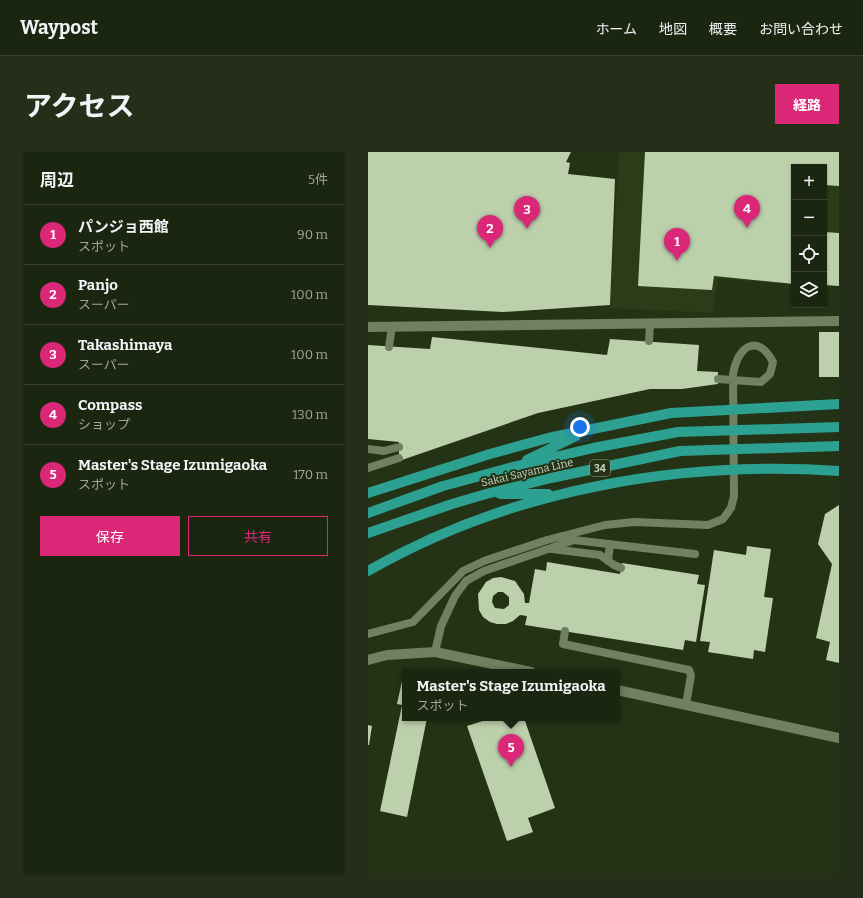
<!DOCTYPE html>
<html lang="ja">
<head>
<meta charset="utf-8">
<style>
  body { margin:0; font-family:Bitter,"Noto Sans JP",serif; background:#242e19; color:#f1f3f6 }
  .controls { position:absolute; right:12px; top:12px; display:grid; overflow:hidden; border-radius:0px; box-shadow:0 1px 3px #0004 }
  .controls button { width:36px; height:36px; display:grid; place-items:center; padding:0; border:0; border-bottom:1px solid #394330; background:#1b2610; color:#f1f3f6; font:20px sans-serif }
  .you { position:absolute; left:212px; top:275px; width:14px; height:14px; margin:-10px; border:3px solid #fff; border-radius:50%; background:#1a73e8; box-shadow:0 0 0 6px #1a73e833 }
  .badge { display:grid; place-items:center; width:26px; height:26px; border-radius:50%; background:#db2777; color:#fff; font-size:13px; font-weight:700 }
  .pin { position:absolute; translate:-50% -33px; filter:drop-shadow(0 1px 2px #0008) }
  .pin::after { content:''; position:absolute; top:21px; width:14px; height:12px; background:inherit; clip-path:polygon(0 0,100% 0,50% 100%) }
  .popup { position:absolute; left:34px; top:517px; width:218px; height:52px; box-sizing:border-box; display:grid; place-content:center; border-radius:0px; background:#1b2610; filter:drop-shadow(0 1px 3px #0005); font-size:13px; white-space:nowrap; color:#a0a59f }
  .popup b { font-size:15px; color:#f1f3f6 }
  .popup::after { content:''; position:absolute; left:50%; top:100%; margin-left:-8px; border:8px solid transparent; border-top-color:#1b2610 }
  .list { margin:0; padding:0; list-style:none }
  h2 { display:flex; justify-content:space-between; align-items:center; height:52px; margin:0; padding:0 16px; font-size:17px }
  h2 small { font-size:13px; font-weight:400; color:#a0a59f }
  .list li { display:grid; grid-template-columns:26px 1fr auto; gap:12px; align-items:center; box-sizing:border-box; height:60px; padding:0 16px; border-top:1px solid #394330 }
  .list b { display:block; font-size:15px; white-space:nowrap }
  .list p { margin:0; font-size:13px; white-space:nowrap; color:#a0a59f }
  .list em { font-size:13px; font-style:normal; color:#a0a59f }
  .actions { display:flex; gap:8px; padding:12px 16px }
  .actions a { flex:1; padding:9px 0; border:1px solid #db2777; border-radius:0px; text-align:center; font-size:14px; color:#db2777 }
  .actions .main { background:#db2777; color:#fff }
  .icon { flex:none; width:22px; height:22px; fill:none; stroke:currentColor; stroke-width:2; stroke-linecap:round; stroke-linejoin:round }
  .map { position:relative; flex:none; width:471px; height:722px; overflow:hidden; border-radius:0px }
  header { display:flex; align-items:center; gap:24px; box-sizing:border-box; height:56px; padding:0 20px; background:#1b2610; border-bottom:1px solid #394330 }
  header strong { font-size:19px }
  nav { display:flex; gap:22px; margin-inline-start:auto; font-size:14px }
  .intro { display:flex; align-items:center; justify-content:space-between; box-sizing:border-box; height:96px; padding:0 24px }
  h1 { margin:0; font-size:28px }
  .button { padding:10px 18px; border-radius:0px; background:#db2777; color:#fff; font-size:14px; font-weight:700 }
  main { display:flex; gap:24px; padding:0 24px }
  aside { flex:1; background:#1b2610; border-radius:0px; box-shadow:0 1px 3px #0004 }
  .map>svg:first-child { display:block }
  .built { fill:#2b3d18 }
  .building { fill:#bdd0ac; fill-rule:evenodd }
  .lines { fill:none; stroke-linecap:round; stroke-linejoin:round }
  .service { stroke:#6f8160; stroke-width:8 }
  .tertiary { stroke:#6f8160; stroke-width:10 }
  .primary { stroke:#2ca191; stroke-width:10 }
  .labels { text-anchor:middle; stroke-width:4; stroke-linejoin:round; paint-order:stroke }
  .shield { fill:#243315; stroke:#99a48f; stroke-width:1 }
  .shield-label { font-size:10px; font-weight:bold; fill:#cbd5c3 }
  .street-label { font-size:11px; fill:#cbd5c3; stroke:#243315 }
</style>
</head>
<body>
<header>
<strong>Waypost</strong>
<nav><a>ホーム</a><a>地図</a><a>概要</a><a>お問い合わせ</a></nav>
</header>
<div class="intro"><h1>アクセス</h1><a class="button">経路</a></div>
<main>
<aside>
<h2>周辺<small>5件</small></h2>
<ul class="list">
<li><span class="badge">1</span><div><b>パンジョ西館</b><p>スポット</p></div><em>90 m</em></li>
<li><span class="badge">2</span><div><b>Panjo</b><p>スーパー</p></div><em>100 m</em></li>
<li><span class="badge">3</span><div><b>Takashimaya</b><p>スーパー</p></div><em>100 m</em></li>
<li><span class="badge">4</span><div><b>Compass</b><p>ショップ</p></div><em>130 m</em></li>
<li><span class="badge">5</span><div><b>Master's Stage Izumigaoka</b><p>スポット</p></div><em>170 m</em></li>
</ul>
<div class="actions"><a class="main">保存</a><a>共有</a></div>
</aside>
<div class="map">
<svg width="471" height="722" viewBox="0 0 471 722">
  <rect width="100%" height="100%" fill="#243315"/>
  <path class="built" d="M 251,0 L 471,0 L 471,134 L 456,133 L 456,15 L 426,15 L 426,132 L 350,127 L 345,161 L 242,156 Z"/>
  <path class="building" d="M 0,0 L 203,0 L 198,10 L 202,11 L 200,22 L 247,27 L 242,153 L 135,160 L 0,153 Z
    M 277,0 L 471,0 L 471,34 L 456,33 L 456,15 L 426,15 L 426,132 L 346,124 L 344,138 L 270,134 Z
    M 456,80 L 471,81 L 471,134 L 456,133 Z
    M 451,180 L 471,180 L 471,225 L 451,225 Z
    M 64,185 L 239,203 L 242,187 L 331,193 L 329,219 L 350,220 L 350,232 L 314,237 L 282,237 L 170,261 L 31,309 L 31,290 L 0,287 L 0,193 L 62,197 Z
    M 471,353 L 471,511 L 458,508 L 462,490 L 448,486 L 464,412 L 450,392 L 457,362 Z
    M 379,394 L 403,397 L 396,445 L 405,446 L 397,500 L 386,498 L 385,507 L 340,500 L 342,490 L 332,489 L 346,398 L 378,403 Z
    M 179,410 L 252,422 L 254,411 L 331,423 L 329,432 L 337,433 L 328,490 L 317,488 L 315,498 L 157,473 L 159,464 L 152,463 L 145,469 L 138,472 L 129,472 L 122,470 L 115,465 L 111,458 L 110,442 L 118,430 L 125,426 L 133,425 L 147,429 L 156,442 L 157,451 L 161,451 L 167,417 L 178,419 ZM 130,440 L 135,440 L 141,445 L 141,453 L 136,457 L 127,456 L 124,450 L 125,444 Z
    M 34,529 L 37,530 L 37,566 L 59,566 L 39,665 L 12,659 L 34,553 L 29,552 Z
    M 124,566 L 156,566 L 187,656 L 160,666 L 165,680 L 139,689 L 99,574 Z
    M 0,573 L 4,574 L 1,593 L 0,593 Z"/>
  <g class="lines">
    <path class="service" d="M 281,189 L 282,172
      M 21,195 L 24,174
      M 0,297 L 16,299 L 31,295
      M 0,316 L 31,306
      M 184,397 L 232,403 L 246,413 L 253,416
      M 240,409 L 242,392
      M 197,479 L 195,492 L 321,518 L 323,523 L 318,553
      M 0,482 L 45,470 L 95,419 L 116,409 L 179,388 L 237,373 L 266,370 L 340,373 L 355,367 L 363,356 L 366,344 L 365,223 C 369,195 389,180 405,210 L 402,222 L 393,230 L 350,227
      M 67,500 L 73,474 L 87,444 L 98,429 L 116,419 L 206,388 L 327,402"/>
    <path class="tertiary" d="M 0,175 L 471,169
      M 0,508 L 19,503 L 67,500 L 163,520
      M 249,538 L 471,586"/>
    <path class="primary" d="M 159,308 L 208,284
      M 0,341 L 122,302 L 180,286 L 303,261 L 471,252
      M 132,342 L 180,342
      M 0,361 L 75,334 L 141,316 L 225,296 L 310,280 L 471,275
      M 0,381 L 84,352 L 118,342 L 183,326 L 312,299 L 471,294
      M 0,419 C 141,338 309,308 471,319"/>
  </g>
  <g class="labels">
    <rect class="shield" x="222" y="308" width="20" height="16" rx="3"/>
    <g class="shield-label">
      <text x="232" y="320">34</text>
    </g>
    <g class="street-label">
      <text transform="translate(159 320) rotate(-13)" y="4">Sakai Sayama Line</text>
    </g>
  </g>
</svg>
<div class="controls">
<button>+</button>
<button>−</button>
<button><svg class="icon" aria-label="locate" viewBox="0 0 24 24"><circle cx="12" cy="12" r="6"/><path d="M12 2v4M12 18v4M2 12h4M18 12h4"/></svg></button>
<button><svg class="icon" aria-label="layers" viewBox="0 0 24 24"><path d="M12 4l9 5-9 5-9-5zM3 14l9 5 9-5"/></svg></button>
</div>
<div class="you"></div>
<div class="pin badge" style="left:309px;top:109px">1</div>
<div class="pin badge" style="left:122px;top:96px">2</div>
<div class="pin badge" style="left:159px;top:77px">3</div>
<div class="pin badge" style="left:379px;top:76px">4</div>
<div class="pin badge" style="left:143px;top:615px">5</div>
<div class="popup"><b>Master's Stage Izumigaoka</b>スポット</div>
</div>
</main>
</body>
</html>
